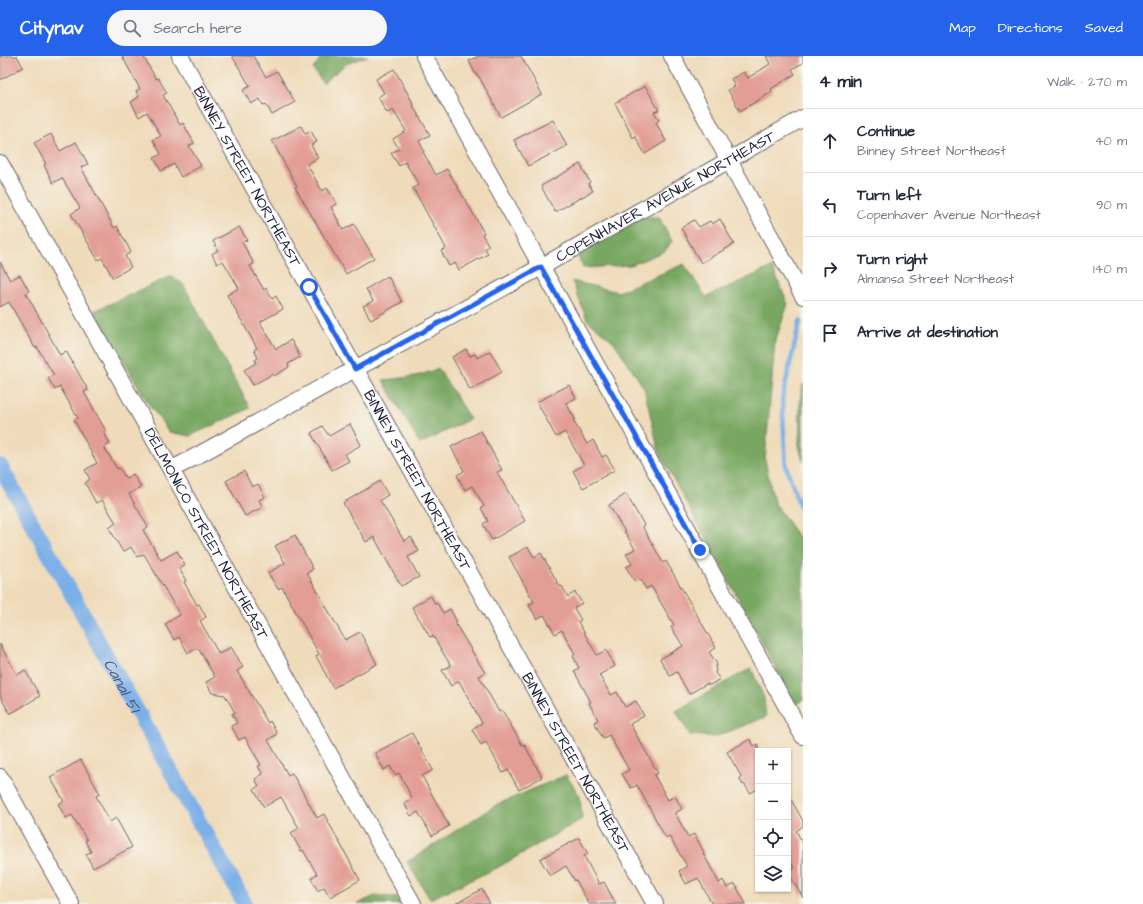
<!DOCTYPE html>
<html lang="en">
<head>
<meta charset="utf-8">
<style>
  body { margin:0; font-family:"Architects Daughter",sans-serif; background:#f6f6f7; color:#1f2937 }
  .controls { position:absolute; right:12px; bottom:12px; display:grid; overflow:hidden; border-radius:0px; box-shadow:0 1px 3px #0004 }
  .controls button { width:36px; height:36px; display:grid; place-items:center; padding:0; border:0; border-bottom:1px solid #e0e1e3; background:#fff; color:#1f2937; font:20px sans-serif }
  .stop { position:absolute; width:12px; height:12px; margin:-9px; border:3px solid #2563eb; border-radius:50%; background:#fff }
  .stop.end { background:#2563eb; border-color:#fff; box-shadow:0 1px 4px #0008 }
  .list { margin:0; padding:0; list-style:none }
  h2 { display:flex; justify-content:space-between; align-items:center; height:52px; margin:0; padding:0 16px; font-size:17px }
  h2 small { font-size:13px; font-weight:400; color:#747a83 }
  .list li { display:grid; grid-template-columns:26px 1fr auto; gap:12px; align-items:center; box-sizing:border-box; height:64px; padding:0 16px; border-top:1px solid #e0e1e3 }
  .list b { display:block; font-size:15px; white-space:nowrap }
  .list p { margin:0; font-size:13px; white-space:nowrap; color:#747a83 }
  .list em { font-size:13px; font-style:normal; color:#747a83 }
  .icon { flex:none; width:22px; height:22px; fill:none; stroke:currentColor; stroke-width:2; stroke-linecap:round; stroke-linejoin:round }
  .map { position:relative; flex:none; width:803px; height:848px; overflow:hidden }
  header { display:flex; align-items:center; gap:24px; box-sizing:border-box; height:56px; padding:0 20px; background:#2563eb; color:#fff }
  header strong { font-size:19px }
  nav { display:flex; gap:22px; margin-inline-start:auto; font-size:14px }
  .search { width:280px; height:36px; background:#f6f6f7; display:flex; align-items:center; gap:10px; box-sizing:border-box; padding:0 14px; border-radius:22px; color:#747a83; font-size:15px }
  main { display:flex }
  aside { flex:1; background:#fff }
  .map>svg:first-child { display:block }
  .forest { fill:#78a762; stroke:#4d644e }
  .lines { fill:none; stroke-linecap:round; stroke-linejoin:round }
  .stream { stroke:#7aafe8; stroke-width:4.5 }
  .canal { stroke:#7aafe8; stroke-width:16 }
  .building { fill:#e29d95 }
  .street-casing { stroke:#6a6367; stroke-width:18 }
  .street { stroke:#fff; stroke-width:16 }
  .route { stroke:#2563eb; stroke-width:5 }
  .labels { text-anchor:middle; stroke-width:3; stroke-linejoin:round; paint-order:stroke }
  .street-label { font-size:15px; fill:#22223b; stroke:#f7f3e8 }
  .water-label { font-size:16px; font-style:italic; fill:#415378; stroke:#f7f3e8 }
</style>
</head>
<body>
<header>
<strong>Citynav</strong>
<div class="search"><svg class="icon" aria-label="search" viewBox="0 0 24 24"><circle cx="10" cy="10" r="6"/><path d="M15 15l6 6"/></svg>Search here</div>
<nav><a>Map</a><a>Directions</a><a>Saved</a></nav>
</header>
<main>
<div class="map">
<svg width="803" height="848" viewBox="0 0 803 848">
  <rect width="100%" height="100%" fill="#f7f3e8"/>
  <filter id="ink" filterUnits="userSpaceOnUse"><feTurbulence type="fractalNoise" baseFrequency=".025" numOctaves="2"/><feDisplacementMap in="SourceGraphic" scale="8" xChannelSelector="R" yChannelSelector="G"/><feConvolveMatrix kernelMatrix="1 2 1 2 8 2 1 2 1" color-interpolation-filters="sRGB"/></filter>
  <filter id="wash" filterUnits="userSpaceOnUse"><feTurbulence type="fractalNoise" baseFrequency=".012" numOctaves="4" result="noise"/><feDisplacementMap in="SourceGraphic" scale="16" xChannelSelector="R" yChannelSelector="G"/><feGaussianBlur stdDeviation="0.9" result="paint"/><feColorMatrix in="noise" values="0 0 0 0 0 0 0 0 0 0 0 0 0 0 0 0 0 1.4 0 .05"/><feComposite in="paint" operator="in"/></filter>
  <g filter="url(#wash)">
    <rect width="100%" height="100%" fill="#efdbba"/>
    <path class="forest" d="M 322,0 L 368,0 L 346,8 L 323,27 L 313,13 Z
      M 638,161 L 659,161 L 672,185 L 665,195 L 631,209 L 583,212 L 577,198 Z
      M 684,208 L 706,241 L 772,211 L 788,248 L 775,286 L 765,404 L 774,446 L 803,488 L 803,644 L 796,649 L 659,396 L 644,332 L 614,286 L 587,264 L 572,225 L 618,236 Z
      M 171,220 L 183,228 L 250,352 L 190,380 L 169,376 L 150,350 L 94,255 Z
      M 438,312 L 470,363 L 420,388 L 383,324 C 402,322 421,321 438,312 Z
      M 803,328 L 803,405 L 799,390 L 800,348 Z
      M 751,612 L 764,642 L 766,661 L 715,681 L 690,679 L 676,655 Z
      M 566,719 L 580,740 L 582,763 L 497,812 L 430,843 L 407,806 L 496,749 Z
      M 377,839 L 397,842 L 400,848 L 357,848 Z"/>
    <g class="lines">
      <path class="stream" d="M 800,265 L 782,343 L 786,410 L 800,451 L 803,455"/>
      <path class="canal" id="s1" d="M 0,410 L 245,848"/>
    </g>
    <g id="blocks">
      <path class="building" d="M 0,0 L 17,0 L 23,11 L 0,24 Z
        M 122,0 L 143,0 L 156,23 L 158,22 L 167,37 L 163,39 L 180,69 L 183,67 L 194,87 L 189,90 L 201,110 L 181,121 L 174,108 L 161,115 L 154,102 L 161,98 L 153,84 L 161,80 L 147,56 L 139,61 L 131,46 L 139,41 L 136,35 L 140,33 Z
        M 232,0 L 253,0 L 266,21 L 277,15 L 295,46 L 272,59 L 266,48 L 263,49 L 260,43 L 251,48 L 243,34 L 250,30 Z
        M 479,0 L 521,0 L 542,38 L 501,61 L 478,19 L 476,19 L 469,5 Z
        M 766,0 L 803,0 L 803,7 L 792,13 L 795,18 L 771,33 L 772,36 L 740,55 L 728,34 L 735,30 L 731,23 L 744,16 L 748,22 L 770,8 Z
        M 394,13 L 413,47 L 412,48 L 430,79 L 419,85 L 424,95 L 423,96 L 436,119 L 447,113 L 474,159 L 484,177 L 482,178 L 489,190 L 485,192 L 488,198 L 459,214 L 455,207 L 449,210 L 441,195 L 446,192 L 413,132 L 419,129 L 405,106 L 399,110 L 391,97 L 399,93 L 393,83 L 406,75 L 393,54 L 387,57 L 378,41 L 384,37 L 376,23 Z
        M 645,30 L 659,54 L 654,56 L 659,64 L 656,67 L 666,85 L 645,98 L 635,80 L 633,82 L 615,47 Z
        M 553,64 L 567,90 L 528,110 L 514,84 Z
        M 301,70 L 305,78 L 311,75 L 317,86 L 311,89 L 318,102 L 307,108 L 322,135 L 327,132 L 337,148 L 331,151 L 343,174 L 354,168 L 374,202 L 346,218 L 295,131 L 297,130 L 272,85 Z
        M 51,78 L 60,95 L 76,86 L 88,108 L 81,111 L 114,172 L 117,170 L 131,196 L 125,200 L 131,211 L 113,222 L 102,202 L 98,204 L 71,158 L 80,152 L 62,122 L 53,127 L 44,109 L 46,108 L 34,87 Z
        M 580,108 L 590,126 L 588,127 L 593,135 L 555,156 L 541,130 Z
        M 720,163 L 734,188 L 701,207 L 681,172 L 694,164 L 699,171 L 710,165 L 712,168 Z
        M 239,171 L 247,184 L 242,186 L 254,208 L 250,210 L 264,234 L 266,232 L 272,243 L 276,240 L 283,253 L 260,266 L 276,293 L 291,284 L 300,301 L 288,308 L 289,311 L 274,320 L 273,318 L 253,329 L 244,314 L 256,307 L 255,304 L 258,302 L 254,294 L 257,292 L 227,239 L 239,232 L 223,205 L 217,208 L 212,198 L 218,194 L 213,185 Z
        M 0,206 L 10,224 L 20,219 L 29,235 L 26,237 L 60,299 L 66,295 L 88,334 L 84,336 L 106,375 L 104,376 L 110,388 L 104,391 L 117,413 L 119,412 L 126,422 L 133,418 L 141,431 L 129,438 L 148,471 L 143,474 L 161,504 L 177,495 L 185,509 L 179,512 L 186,525 L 184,526 L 197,549 L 199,548 L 206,561 L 200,565 L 219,598 L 231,591 L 243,611 L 237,615 L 268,667 L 270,665 L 277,678 L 268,684 L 288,719 L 292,717 L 317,762 L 324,758 L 360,824 L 330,841 L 324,831 L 318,835 L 311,822 L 317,818 L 303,794 L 301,795 L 291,777 L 299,772 L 281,741 L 264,751 L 254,733 L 259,730 L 255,723 L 263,718 L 258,710 L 261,709 L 245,681 L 239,684 L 231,670 L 237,667 L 232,658 L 235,657 L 225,639 L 212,637 L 206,626 L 215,621 L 198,592 L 188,597 L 179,581 L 174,584 L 165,568 L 180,559 L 144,498 L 137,501 L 131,491 L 123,496 L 109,472 L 116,467 L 102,444 L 96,447 L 85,427 L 90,423 L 85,414 L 97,407 L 74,364 L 78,362 L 60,331 L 55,334 L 48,322 L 54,319 L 37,291 L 35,292 L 9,246 L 0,251 Z
        M 388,220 L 402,246 L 371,264 L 363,250 L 373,245 L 366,233 Z
        M 466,293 L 470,300 L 475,298 L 477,302 L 490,295 L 502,316 L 470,334 L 452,301 Z
        M 569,329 L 576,342 L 566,347 L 575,363 L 573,364 L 587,388 L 593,384 L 602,401 L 606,399 L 615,414 L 583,432 L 573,415 L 584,409 L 565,376 L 556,381 L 537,346 Z
        M 350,368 L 361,389 L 345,398 L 349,405 L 332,414 L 311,377 L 322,370 L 329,380 Z
        M 481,375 L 502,414 L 497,416 L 525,465 L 492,484 L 483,468 L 488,465 L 481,452 L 484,450 L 472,430 L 465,434 L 457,419 L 464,415 L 451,391 Z
        M 244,415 L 252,431 L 258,428 L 265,441 L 259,444 L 263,451 L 245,460 L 226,425 Z
        M 380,425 L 388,439 L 380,444 L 404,485 L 411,481 L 419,495 L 408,501 L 419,521 L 401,530 L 374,481 L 366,486 L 343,447 Z
        M 626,438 L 644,469 L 642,470 L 663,507 L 666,505 L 716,592 L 709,596 L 717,608 L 715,611 L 716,614 L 715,617 L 720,623 L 710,629 L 706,628 L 689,638 L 677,616 L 670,620 L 660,603 L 683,590 L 671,571 L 674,569 L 651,530 L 646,533 L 640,523 L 635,526 L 626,511 L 632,508 L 626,498 L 635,493 L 609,449 Z
        M 295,479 L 313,513 L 307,517 L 345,584 L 360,576 L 377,608 L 333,632 L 316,600 L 319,598 L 282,531 L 278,533 L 268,517 L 285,507 L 275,490 Z
        M 528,491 L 534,501 L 541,497 L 560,531 L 562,530 L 568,541 L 575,536 L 582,547 L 574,552 L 581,564 L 578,566 L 597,599 L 606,594 L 615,610 L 599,619 L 611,639 L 617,636 L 625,651 L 636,645 L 644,660 L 630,668 L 658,717 L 654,719 L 668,744 L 675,740 L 682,753 L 675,757 L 688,781 L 694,778 L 704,796 L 703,797 L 719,827 L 723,824 L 727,832 L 735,828 L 746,848 L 712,848 L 698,822 L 686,828 L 679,815 L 687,810 L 669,780 L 666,782 L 637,729 L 631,732 L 622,718 L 629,714 L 609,679 L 603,682 L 594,666 L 598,664 L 589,647 L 591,646 L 574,615 L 579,612 L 573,600 L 575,598 L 562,574 L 555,578 L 544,559 L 537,563 L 529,549 L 534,546 L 509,501 Z
        M 431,540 L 435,548 L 437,547 L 443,557 L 450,553 L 457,566 L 455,567 L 485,617 L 479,620 L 499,656 L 502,654 L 522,689 L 524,688 L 542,721 L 519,734 L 508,714 L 503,717 L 486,686 L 481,689 L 472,673 L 482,667 L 459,625 L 451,630 L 442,614 L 451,610 L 433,580 L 430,581 L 412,551 Z
        M 0,588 L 17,619 L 25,614 L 40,640 L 10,658 L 0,640 Z
        M 412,677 L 433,714 L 422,720 L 449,770 L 432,780 L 418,756 L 411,760 L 404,747 L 412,742 L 399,717 L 395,719 L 390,710 L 384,714 L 375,697 Z
        M 750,683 L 754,690 L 758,688 L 758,733 L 750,737 L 745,729 L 742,728 L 740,723 L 741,720 L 727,696 Z
        M 81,704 L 100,738 L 96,740 L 110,766 L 116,762 L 132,791 L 93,812 L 86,798 L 91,796 L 85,785 L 87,784 L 72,759 L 66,762 L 58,748 L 64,745 L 50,721 Z
        M 788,738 L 803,765 L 803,770 L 796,775 L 803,787 L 803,842 L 788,816 L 794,812 L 788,801 Z
        M 579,782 L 588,798 L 584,800 L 599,828 L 604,826 L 616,848 L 589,848 L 576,824 L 575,825 L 566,810 L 550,820 L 540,803 Z
        M 482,833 L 490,848 L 455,848 Z"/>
    </g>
  </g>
  <g filter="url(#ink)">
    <use href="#blocks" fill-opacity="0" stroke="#6a6367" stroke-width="1"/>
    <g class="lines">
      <g class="street-casing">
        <g id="street">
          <path id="s2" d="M 180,0 L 655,848"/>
          <path d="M 424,0 L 803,680"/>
          <path d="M 672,0 L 803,240"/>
          <path id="s3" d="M 0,107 L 413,848"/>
          <path id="s4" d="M 171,414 L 541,211 L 803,62"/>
          <path d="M 0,721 L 71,848"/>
        </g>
      </g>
      <use href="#street" class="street"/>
    </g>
  </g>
  <g class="lines" filter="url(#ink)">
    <path class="route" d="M 309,231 L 355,313 L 541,211 L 700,494"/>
  </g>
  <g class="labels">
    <g class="street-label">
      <text dy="5" stroke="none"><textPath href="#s2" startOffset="138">BINNEY STREET NORTHEAST</textPath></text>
      <text dy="5" stroke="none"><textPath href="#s4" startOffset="565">COPENHAVER AVENUE NORTHEAST</textPath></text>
      <text dy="5" stroke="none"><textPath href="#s2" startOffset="486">BINNEY STREET NORTHEAST</textPath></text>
      <text dy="5" stroke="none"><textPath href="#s3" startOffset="424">DELMONICO STREET NORTHEAST</textPath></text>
      <text dy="5" stroke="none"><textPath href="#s2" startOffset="810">BINNEY STREET NORTHEAST</textPath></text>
    </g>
    <g class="water-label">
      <text dy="6" stroke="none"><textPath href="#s1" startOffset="251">Canal 51</textPath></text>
    </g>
  </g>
</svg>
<div class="controls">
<button>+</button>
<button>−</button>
<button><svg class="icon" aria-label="locate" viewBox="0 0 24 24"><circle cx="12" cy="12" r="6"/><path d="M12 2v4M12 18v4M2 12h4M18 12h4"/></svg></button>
<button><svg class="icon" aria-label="layers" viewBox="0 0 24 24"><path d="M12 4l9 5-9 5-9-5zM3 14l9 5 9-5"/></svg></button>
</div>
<div class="stop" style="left:309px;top:231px"></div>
<div class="stop end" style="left:700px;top:494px"></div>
</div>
<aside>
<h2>4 min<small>Walk · 270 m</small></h2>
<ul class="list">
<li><svg class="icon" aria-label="ahead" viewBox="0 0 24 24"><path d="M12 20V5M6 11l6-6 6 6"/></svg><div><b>Continue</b><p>Binney Street Northeast</p></div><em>40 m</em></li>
<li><svg class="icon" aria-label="left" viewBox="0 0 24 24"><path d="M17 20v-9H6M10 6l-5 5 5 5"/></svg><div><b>Turn left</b><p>Copenhaver Avenue Northeast</p></div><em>90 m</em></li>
<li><svg class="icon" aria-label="right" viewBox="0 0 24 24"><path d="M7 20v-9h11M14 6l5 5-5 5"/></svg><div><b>Turn right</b><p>Almansa Street Northeast</p></div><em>140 m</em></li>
<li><svg class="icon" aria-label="arrive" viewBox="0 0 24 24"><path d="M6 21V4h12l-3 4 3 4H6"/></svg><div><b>Arrive at destination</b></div></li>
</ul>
</aside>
</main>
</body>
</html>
